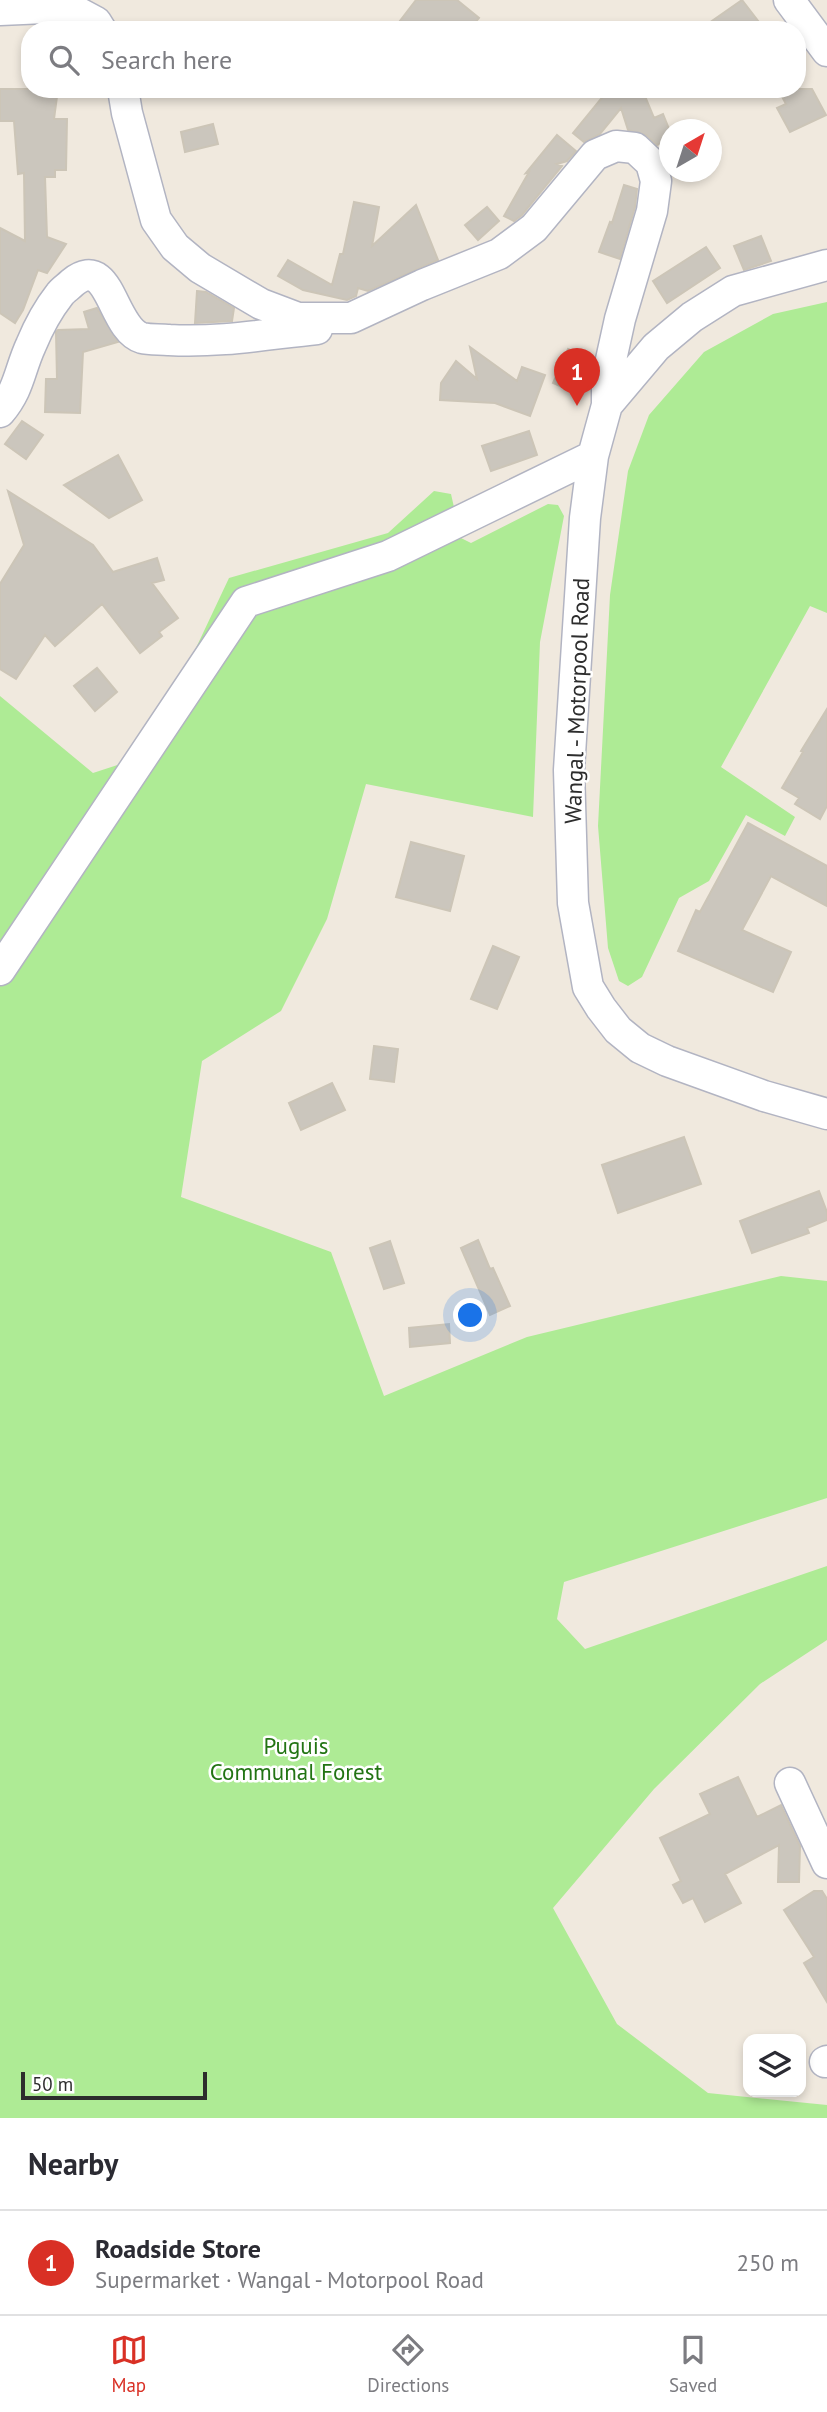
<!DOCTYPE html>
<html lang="en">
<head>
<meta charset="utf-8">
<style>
  body { margin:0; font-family:"PT Sans",sans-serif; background:#f7f7f7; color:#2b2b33 }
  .controls { position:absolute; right:21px; bottom:21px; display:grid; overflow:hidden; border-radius:14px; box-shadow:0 4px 10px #0003 }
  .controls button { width:63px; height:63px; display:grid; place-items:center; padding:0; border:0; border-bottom:2px solid #e1e1e2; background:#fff; color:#2b2b33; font:35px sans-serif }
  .compass { position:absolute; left:659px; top:119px; width:63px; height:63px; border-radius:50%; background:#fff; box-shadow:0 4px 10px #0003; rotate:39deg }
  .scale { position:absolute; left:21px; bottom:18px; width:186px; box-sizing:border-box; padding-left:7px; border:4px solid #2d2d2d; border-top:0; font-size:19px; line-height:24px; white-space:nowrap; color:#2d2d2d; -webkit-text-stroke:5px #fff; paint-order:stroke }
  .you { position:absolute; left:471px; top:1316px; width:24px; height:24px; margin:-18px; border:5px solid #fff; border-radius:50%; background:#1a73e8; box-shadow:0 0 0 10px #1a73e833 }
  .badge { display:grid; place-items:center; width:46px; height:46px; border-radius:50%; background:#d93025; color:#fff; font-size:23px; font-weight:700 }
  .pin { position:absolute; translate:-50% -58px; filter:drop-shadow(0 2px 4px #0008) }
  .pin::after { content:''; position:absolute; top:37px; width:24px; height:21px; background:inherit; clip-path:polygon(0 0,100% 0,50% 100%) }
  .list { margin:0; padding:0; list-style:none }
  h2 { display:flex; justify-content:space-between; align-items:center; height:91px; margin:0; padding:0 28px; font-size:30px }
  h2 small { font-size:23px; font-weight:400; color:#7c7c81 }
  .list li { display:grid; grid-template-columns:46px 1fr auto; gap:21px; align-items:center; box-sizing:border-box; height:105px; padding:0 28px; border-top:2px solid #e1e1e2 }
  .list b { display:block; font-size:26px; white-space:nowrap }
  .list p { margin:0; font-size:23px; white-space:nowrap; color:#7c7c81 }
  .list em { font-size:23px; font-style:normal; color:#7c7c81 }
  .icon { flex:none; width:38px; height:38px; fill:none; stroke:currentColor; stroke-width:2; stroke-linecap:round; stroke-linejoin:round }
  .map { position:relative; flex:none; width:827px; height:2118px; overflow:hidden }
  .search { position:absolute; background:#fff; box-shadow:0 4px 10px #0003; left:21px; right:21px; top:21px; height:77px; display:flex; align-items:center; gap:18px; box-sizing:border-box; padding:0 24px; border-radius:28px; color:#7c7c81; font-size:26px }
  .sheet { height:196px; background:#fff }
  nav { display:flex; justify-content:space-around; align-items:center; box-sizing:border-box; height:98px; border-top:2px solid #e1e1e2; background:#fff; font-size:19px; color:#7c7c81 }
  nav a { display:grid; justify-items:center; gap:4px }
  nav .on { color:#d93025 }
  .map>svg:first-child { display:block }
  .green { fill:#aeeb95 }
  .building { fill:#cbc6bd; stroke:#ccc5b7; stroke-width:2 }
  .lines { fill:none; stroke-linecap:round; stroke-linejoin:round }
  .street-casing { stroke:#b2b4c2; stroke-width:33 }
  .street { stroke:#fff; stroke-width:30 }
  .labels { text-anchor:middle; stroke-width:5; stroke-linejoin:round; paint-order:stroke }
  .street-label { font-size:23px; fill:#2d2d2d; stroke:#fff }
  .park-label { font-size:23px; fill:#227413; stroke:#fff }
</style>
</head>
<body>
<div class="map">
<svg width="827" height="2118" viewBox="0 0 827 2118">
  <rect width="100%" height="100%" fill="#f0e9de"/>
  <path class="green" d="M 827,302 L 827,613 L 810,606 L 721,767 L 795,817 L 785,836 L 746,815 L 709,881 L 679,898 L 642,977 L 628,986 L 619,981 L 608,948 L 598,826 L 610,595 L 628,471 L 649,415 L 704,352 L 773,314 Z
    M 434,491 L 451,494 L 461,538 L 471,543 L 548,504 L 558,505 L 564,516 L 540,642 L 533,817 L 366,784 L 327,919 L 281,1011 L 202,1061 L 181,1197 L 331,1252 L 384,1396 L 527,1337 L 781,1276 L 827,1281 L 827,1498 L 564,1582 L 557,1619 L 585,1649 L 827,1566 L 827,1640 L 760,1684 L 654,1789 L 553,1908 L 617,2024 L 708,2093 L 827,2105 L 827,2118 L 0,2118 L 0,696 L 93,773 L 145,756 L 229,578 L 388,533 Z"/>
  <path class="building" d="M 416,0 L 457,0 L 479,18 L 469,30 L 393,30 Z
    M 742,0 L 765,30 L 699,30 Z
    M 0,89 L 58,89 L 54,119 L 67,119 L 66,170 L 55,170 L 55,177 L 45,177 L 47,237 L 66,244 L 47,273 L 38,270 L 23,310 L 15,323 L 0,313 L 0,228 L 25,241 L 24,173 L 18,174 L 14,121 L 0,121 Z
    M 609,89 L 642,89 L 654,118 L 663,114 L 669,129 L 669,139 L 657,145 L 646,135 L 628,130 L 621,108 L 600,134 L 584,142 L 573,133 Z
    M 778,89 L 812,89 L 826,115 L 790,132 L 777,108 L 786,104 Z
    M 213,124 L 218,144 L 185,152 L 181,132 Z
    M 557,135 L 576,151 L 567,161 L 557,164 L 562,166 L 522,215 L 514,221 L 504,216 L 529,172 L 526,173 Z
    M 624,185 L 637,189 L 635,207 L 620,259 L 599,252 L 610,222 L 612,223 Z
    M 354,202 L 379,207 L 372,246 L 416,205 L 438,260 L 368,291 L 358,288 L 356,296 L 347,300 L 303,290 L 278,276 L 288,260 L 332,285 L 340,254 L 343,254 Z
    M 487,207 L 499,221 L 478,240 L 465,225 Z
    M 761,236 L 771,261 L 744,270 L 734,246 Z
    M 706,247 L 720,268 L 667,303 L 653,281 Z
    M 197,291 L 206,292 L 234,308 L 232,321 L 195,323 Z
    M 97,308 L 118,342 L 83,352 L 80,413 L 45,412 L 46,379 L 57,379 L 56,332 L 58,330 L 89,329 L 84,312 Z
    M 470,347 L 517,381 L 522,367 L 545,375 L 530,416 L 495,403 L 440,400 L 441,383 L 456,361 L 477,379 Z
    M 568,349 L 593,360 L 590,376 L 581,395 L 553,383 Z
    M 22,421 L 43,435 L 26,459 L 5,444 Z
    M 529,431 L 537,455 L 491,471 L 482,446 Z
    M 118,455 L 142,500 L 109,518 L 64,485 Z
    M 8,491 L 93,545 L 113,572 L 157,558 L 164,580 L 152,583 L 178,618 L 159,632 L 162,636 L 140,653 L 102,604 L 55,646 L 45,635 L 16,679 L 0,669 L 0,584 L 24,545 Z
    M 97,668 L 117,692 L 95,711 L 74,686 Z
    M 827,709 L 827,806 L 820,819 L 795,804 L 799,798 L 782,788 L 803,752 L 801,751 Z
    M 748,823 L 827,866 L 827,906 L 771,876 L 742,930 L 791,952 L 773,992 L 678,951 L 696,910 L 700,912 Z
    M 411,842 L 464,856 L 450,911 L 396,897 Z
    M 493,946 L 519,957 L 497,1009 L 471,999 Z
    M 374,1046 L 398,1049 L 394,1082 L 370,1079 Z
    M 332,1083 L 345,1110 L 301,1130 L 289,1103 Z
    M 684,1137 L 701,1184 L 618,1213 L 602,1165 Z
    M 819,1191 L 827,1212 L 827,1220 L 807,1228 L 809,1233 L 752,1253 L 740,1221 Z
    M 478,1240 L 490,1269 L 493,1268 L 510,1306 L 490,1315 L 461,1248 Z
    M 390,1241 L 404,1283 L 384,1289 L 370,1248 Z
    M 449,1324 L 450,1343 L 410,1347 L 409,1328 Z
    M 738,1777 L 757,1817 L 781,1805 L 800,1846 L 799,1882 L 778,1882 L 779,1845 L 725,1874 L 741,1903 L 705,1922 L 693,1898 L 683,1903 L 673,1885 L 681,1881 L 660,1838 L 710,1814 L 700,1794 Z
    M 814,1891 L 822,1891 L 827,1899 L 827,2002 L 804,1963 L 814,1957 L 784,1910 Z"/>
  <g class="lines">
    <g class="street-casing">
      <path id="street" d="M 789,0 L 827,51
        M 0,10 L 68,7 L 96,22 L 101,30
        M 123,89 L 127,113 L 156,220 L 175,247 L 200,268 L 261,304 L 298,318 L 351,318 L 422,285 L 499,254 L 534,228 L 595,155 L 616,146 L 635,148 L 651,163 L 656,181 L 652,211 L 620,319 L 607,378 L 607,405
        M 827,265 L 733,291 L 692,317 L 656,347 L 607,405 L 593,456 L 585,518 L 569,770 L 573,903 L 588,987 L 601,1008 L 618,1030 L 640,1048 L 667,1061 L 764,1096 L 827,1114
        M 0,412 C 20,388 19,371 31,345 C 38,328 49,308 60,294 C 63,290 68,287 72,283 C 111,251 111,329 142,338 C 150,340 160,339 169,340 C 218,343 268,334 317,329
        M 0,970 L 246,602 L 388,556 L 593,456
        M 790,1783 L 827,1863
        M 825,2062 L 827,2061"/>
    </g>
    <use href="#street" class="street"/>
  </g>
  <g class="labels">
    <g class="street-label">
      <text transform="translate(577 701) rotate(-88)" y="8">Wangal - Motorpool Road</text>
    </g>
    <g class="park-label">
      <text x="296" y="1754">Puguis<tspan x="296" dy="26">Communal Forest</tspan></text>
    </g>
  </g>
</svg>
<div class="controls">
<button><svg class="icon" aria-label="layers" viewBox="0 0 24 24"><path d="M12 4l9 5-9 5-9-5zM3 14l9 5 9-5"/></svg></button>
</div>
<svg class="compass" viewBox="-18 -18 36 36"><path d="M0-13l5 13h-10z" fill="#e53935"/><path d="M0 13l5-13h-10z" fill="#7c7c81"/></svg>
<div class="scale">50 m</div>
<div class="you"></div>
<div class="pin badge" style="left:577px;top:406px">1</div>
<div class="search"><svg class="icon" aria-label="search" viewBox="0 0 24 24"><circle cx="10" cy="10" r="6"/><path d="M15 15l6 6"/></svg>Search here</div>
</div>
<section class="sheet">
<h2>Nearby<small></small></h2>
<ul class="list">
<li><span class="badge">1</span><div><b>Roadside Store</b><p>Supermarket · Wangal - Motorpool Road</p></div><em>250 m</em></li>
</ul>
</section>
<nav>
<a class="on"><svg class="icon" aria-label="map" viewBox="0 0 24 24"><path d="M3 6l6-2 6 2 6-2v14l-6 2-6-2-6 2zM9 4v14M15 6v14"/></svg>Map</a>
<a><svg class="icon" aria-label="directions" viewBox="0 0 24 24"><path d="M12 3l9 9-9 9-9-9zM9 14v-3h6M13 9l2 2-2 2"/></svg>Directions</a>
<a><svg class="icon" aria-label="saved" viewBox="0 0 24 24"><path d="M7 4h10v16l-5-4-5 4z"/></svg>Saved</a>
</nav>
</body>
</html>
